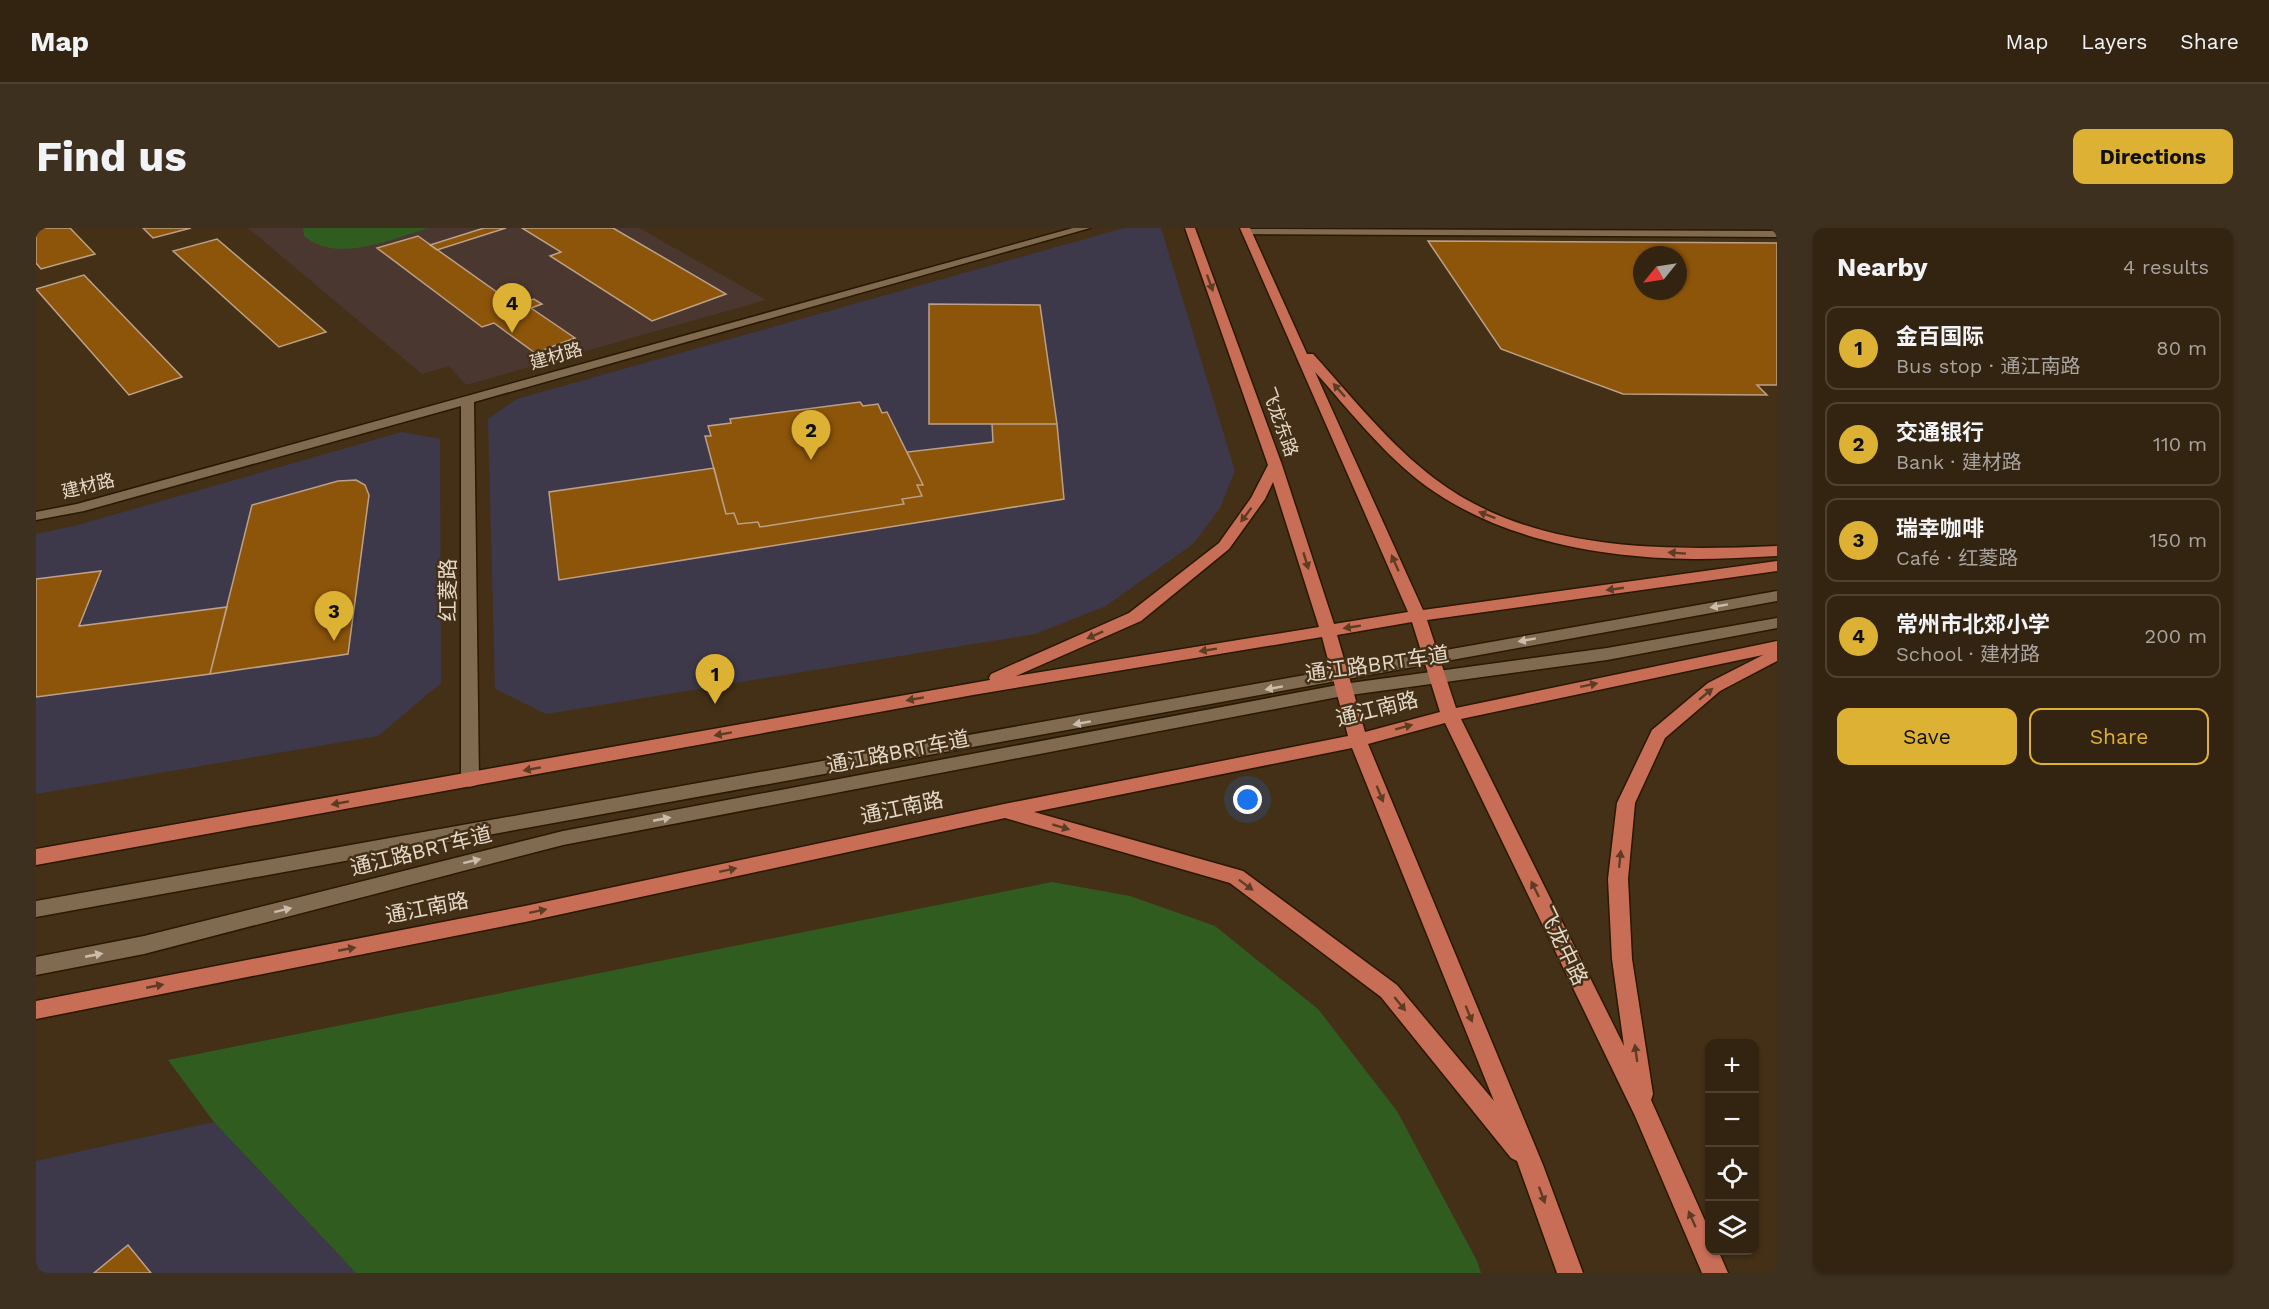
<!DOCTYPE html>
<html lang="en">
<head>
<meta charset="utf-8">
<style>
  body { margin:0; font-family:"Work Sans","Noto Sans SC",sans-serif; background:#3e301f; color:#f1f3f6 }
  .controls { position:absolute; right:18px; bottom:18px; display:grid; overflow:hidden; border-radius:12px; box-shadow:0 2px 4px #0004 }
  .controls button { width:54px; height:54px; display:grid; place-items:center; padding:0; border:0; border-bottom:2px solid #4e4131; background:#332411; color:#f1f3f6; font:30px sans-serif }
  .compass { position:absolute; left:1597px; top:18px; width:54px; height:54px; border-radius:50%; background:#332411; box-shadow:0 2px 4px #0004; rotate:240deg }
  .you { position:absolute; left:1212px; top:572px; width:21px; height:21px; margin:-15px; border:4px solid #fff; border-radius:50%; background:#1a73e8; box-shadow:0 0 0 9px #1a73e833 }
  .badge { display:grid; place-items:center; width:39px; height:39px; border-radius:50%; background:#ddb133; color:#111; font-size:20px; font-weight:700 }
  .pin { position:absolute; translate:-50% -50px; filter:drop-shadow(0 2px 3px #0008) }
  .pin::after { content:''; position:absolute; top:32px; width:21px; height:18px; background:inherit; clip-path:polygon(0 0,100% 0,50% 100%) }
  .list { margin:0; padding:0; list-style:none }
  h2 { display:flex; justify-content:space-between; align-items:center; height:78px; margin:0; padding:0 24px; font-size:26px }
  h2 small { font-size:20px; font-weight:400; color:#a9a49f }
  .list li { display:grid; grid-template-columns:39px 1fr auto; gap:18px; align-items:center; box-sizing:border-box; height:84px; margin:0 12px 12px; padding:0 12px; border:2px solid #4e4131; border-radius:12px }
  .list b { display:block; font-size:22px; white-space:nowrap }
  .list p { margin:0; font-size:20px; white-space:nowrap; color:#a9a49f }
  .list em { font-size:20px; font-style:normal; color:#a9a49f }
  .actions { display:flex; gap:12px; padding:18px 24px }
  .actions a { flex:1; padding:14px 0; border:2px solid #ddb133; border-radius:12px; text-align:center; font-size:21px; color:#ddb133 }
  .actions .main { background:#ddb133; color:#111 }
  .icon { flex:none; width:33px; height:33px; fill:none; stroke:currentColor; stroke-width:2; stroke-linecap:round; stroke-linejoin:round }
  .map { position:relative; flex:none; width:1741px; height:1045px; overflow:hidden; border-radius:12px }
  header { display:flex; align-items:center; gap:36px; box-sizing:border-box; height:84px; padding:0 30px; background:#332411; border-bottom:2px solid #4e4131 }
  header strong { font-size:28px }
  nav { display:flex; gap:33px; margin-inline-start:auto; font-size:21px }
  .intro { display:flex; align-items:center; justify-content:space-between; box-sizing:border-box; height:144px; padding:0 36px }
  h1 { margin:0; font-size:42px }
  .button { padding:15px 27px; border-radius:12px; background:#ddb133; color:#111; font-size:21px; font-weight:700 }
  main { display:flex; gap:36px; padding:0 36px }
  aside { flex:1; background:#332411; border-radius:12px; box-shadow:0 2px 4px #0004 }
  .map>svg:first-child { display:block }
  .commercial { fill:#3d394a }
  .education { fill:#4a3730 }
  .green { fill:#315c20 }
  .building { fill:#8d5509; stroke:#bca188; stroke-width:1.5; fill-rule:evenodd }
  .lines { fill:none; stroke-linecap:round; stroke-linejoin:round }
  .minor-casing { stroke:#2a1800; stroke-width:3 }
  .major-casing { stroke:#2a1800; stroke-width:3 }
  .minor { fill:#816b50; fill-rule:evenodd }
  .major { fill:#c86e57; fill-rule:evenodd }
  .oneway { fill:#5e3c24 }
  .oneway2 { fill:#cbbdab }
  .labels { text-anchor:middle; stroke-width:5; stroke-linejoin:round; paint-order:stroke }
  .far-street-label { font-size:18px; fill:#e4d8c9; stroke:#443017 }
  .street-label { font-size:21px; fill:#e4d8c9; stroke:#443017 }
</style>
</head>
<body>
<header>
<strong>Map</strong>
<nav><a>Map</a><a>Layers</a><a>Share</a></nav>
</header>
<div class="intro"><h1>Find us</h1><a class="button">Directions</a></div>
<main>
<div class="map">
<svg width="1741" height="1045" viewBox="0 0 1741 1045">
  <rect width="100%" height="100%" fill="#443017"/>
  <path class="commercial" d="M 1088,0 L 1125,0 L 1199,243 L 1184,280 L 1157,316 L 1070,378 L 999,406 L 510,486 L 459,461 L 452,191 L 481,171 Z
    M 366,204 L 404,211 L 405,455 L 342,508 L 0,566 L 0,306 L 42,297 Z
    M 178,894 L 320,1045 L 0,1045 L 0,933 Z"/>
  <path class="education" d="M 212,0 L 603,0 L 730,72 L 430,157 L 413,138 L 386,146 Z"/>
  <path class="green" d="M 267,0 L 392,0 C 356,11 301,36 268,8 Z
    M 1016,654 L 1094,668 L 1179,698 L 1282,781 L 1361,883 L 1441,1033 L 1445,1045 L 320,1045 L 178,894 L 132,832 Z"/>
  <path class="building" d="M 0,0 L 34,0 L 59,26 L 5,41 L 0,35 Z
    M 107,0 L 155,0 L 117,10 Z
    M 448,0 L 470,0 L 401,22 L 394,17 Z
    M 486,0 L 577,0 L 690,66 L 616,93 L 514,28 L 525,24 Z
    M 382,8 L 479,77 L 498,71 L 506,76 L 495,80 L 539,110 L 499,125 L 458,95 L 446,99 L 341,20 Z
    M 181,11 L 290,104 L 243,119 L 137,23 Z
    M 1392,13 L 1741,15 L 1741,157 L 1721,157 L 1731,167 L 1587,166 L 1465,121 ZM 1606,27 L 1642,27 L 1642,63 L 1606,63 Z
    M 48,47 L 146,149 L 93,167 L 0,61 Z
    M 893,76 L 1004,77 L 1021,196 L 893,196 Z
    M 824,174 L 827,178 L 842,176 L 846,185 L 851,184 L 887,257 L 881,257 L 886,268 L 866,271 L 868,276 L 724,299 L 722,294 L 702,296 L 698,285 L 690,286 L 669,208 L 675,208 L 672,198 L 695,195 L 694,191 Z
    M 956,196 L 1021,196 L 1028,271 L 523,352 L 513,264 L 678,240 L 690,286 L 698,285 L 702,296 L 722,294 L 724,299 L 868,276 L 866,271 L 886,268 L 881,257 L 887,257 L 871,224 L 957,214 Z
    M 320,252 L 329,257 L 333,267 L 312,426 L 174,446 L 216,277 L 302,253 Z
    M 65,343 L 43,398 L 191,379 L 174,446 L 0,469 L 0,351 Z
    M 92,1017 L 115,1045 L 58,1045 Z"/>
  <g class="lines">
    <g class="minor-casing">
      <path id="minor" d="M 1037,0 L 1054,0 L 438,174 L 443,552 L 441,557 L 434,559 L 427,557 L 425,552 L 425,178 L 48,283 L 0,292 L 0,284 L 41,276 Z
        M 1211,1 L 1741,3 L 1741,9 L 1207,6 L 1206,4 Z
        M 1741,363 L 1741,373 L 0,689 L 0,673 Z
        M 1741,390 L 1741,400 L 1571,432 L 1307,468 L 527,617 L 108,726 L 0,747 L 0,729 L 108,708 L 527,603 L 1307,456 L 1571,420 Z"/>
    </g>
    <g class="major-casing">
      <path id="major" d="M 1149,0 L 1159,0 L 1246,237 L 1298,396 L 1372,384 L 1204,0 L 1214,0 L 1271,126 L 1277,126 C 1316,169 1353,216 1399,251 C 1495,324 1626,323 1741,318 L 1741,328 C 1714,329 1686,331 1659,331 C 1567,330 1466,313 1390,258 C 1348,227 1314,183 1279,144 L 1387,382 L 1741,333 L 1741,343 L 1391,392 L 1420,480 L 1741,413 L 1741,433 L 1684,463 L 1629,510 L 1599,575 L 1592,651 L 1596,731 L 1617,866 L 1615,872 L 1674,1004 L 1674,1022 L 1682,1022 L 1692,1045 L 1666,1045 L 1599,888 L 1409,495 L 1332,516 L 1507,937 L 1547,1045 L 1521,1045 L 1481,933 L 1475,930 L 1345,769 L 1194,655 L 969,590 L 489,694 L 0,791 L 0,773 L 489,678 L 968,576 L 1312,508 L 1286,409 L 937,467 L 0,637 L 0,621 L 954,452 L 953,450 L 955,446 L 1093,385 L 1183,315 L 1215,270 L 1232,237 ZM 1237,254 L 1283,399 L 980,448 L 1105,393 L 1193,321 L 1229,271 ZM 1376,394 L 1404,484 L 1329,504 L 1301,407 ZM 1727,427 L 1672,455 L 1616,502 L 1581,575 L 1572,651 L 1576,731 L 1588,818 L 1425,491 ZM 1316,520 L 1458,873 L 1361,757 L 1207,643 L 998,584 Z"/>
    </g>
    <use href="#minor" class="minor"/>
    <use href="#major" class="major"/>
  </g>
  <defs><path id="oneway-solid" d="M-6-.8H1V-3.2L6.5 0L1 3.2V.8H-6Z" transform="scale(1.5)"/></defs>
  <g class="oneway">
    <use href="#oneway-solid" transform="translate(1174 55) rotate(70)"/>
    <use href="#oneway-solid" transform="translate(1303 162) rotate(-132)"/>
    <use href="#oneway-solid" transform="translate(1210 287) rotate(127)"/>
    <use href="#oneway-solid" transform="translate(1451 287) rotate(-159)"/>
    <use href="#oneway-solid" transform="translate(1641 325) rotate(-176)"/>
    <use href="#oneway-solid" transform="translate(1270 333) rotate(73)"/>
    <use href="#oneway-solid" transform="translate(1359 335) rotate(-114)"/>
    <use href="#oneway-solid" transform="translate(1579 361) rotate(172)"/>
    <use href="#oneway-solid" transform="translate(1316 399) rotate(171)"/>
    <use href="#oneway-solid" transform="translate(1059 407) rotate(156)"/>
    <use href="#oneway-solid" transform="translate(1172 422) rotate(171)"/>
    <use href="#oneway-solid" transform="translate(1553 457) rotate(-12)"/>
    <use href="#oneway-solid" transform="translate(1670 466) rotate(-40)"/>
    <use href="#oneway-solid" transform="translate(879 471) rotate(170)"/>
    <use href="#oneway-solid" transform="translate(1368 499) rotate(-15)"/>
    <use href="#oneway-solid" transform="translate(687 506) rotate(170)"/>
    <use href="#oneway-solid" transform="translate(496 541) rotate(170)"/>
    <use href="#oneway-solid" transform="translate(1344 566) rotate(68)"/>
    <use href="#oneway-solid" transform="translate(304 575) rotate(170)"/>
    <use href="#oneway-solid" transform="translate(1025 599) rotate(16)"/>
    <use href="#oneway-solid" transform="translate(1584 631) rotate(-84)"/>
    <use href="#oneway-solid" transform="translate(692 642) rotate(-12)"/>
    <use href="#oneway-solid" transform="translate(1210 657) rotate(37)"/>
    <use href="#oneway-solid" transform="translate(1499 661) rotate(-116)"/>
    <use href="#oneway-solid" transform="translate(502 683) rotate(-12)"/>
    <use href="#oneway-solid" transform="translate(311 721) rotate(-11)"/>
    <use href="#oneway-solid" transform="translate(119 758) rotate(-11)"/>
    <use href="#oneway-solid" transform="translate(1364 776) rotate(51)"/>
    <use href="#oneway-solid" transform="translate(1433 786) rotate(68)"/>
    <use href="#oneway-solid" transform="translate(1600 825) rotate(-98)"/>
    <use href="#oneway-solid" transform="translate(1506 967) rotate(70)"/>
    <use href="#oneway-solid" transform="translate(1656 991) rotate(-114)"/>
  </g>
  <g class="oneway2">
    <use href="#oneway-solid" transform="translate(1683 378) rotate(170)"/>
    <use href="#oneway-solid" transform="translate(1491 412) rotate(170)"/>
    <use href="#oneway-solid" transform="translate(1238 460) rotate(170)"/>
    <use href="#oneway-solid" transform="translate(1046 495) rotate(170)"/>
    <use href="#oneway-solid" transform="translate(626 591) rotate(-11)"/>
    <use href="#oneway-solid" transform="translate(436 633) rotate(-14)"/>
    <use href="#oneway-solid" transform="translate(247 682) rotate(-14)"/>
    <use href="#oneway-solid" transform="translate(58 727) rotate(-11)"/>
  </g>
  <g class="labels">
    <g class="far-street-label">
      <text transform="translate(520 128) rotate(-16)" y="6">建材路</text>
      <text transform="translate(1244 194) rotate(70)" y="6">飞龙东路</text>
      <text transform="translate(52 258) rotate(-14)" y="6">建材路</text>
    </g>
    <g class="street-label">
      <text transform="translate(412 362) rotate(-90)" y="7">红菱路</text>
      <text transform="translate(1341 436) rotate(-8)" y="7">通江路BRT车道</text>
      <text transform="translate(1341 481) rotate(-14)" y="7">通江南路</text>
      <text transform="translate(862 524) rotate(-11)" y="7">通江路BRT车道</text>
      <text transform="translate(866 580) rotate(-12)" y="7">通江南路</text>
      <text transform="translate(385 623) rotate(-14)" y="7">通江路BRT车道</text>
      <text transform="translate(391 680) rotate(-11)" y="7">通江南路</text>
      <text transform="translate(1527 718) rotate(64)" y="7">飞龙中路</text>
    </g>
  </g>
</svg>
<div class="controls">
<button>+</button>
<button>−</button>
<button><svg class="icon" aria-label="locate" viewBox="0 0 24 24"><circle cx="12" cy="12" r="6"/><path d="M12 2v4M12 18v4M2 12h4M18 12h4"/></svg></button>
<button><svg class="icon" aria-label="layers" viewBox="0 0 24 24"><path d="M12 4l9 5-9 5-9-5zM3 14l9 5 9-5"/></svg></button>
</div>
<svg class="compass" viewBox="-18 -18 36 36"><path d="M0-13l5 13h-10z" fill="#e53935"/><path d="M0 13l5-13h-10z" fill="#a9a49f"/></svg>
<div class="you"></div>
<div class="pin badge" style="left:679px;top:476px">1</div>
<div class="pin badge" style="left:775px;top:232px">2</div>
<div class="pin badge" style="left:298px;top:413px">3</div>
<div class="pin badge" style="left:476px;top:105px">4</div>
</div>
<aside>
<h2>Nearby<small>4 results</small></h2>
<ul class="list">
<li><span class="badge">1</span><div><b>金百国际</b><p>Bus stop · 通江南路</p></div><em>80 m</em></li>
<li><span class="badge">2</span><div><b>交通银行</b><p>Bank · 建材路</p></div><em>110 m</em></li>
<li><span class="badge">3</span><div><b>瑞幸咖啡</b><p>Café · 红菱路</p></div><em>150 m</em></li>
<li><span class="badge">4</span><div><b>常州市北郊小学</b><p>School · 建材路</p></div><em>200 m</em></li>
</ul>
<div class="actions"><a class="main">Save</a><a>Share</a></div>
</aside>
</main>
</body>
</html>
